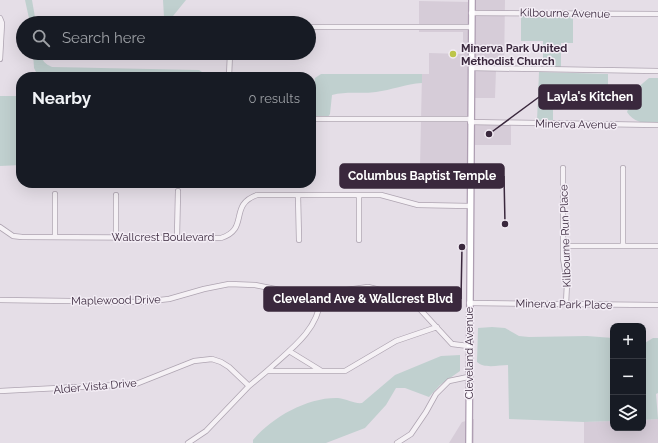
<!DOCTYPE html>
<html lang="en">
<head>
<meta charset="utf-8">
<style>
  body { margin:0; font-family:Raleway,sans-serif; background:#20242c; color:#f1f3f6 }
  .controls { position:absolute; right:12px; bottom:12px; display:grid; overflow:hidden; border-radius:8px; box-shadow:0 4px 16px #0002 }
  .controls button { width:36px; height:36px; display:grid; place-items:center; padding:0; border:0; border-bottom:1px solid #363941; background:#171b24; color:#f1f3f6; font:20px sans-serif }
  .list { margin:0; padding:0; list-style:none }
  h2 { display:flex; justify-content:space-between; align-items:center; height:52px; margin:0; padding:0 16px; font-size:17px }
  h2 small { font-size:13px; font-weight:400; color:#9ea1a6 }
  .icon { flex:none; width:22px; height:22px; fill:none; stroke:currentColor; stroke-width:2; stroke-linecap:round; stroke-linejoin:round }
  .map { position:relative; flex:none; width:658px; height:443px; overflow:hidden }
  .search { position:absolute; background:#171b24; box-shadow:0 4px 16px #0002; left:16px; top:16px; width:300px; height:44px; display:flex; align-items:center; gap:10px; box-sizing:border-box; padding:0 14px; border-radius:22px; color:#9ea1a6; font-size:15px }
  .panel { position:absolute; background:#171b24; box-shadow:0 4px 16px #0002; left:16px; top:72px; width:300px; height:116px; border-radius:16px }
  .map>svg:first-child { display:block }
  .built { fill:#d6ccd8 }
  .green { fill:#c0d0cf }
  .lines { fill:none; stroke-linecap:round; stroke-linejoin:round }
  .minor-casing { stroke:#aea4b1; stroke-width:6 }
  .major-casing { stroke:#ae9eb2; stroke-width:8 }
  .minor { stroke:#f5f1f5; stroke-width:4.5 }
  .major { stroke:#fff; stroke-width:5.5 }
  .poi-dot { fill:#bdc54a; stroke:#f3edf5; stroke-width:1.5 }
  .labels { text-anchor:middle; stroke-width:3; stroke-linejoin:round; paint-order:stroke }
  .street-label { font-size:11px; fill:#3a283d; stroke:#f3edf5 }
  .poi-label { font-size:11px; font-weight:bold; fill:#3a283d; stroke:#f3edf5; text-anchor:start }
  .leader { fill:none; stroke:#3a283d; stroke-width:1.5 }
  .callout-dot { fill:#3a283d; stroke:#f3edf5; stroke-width:1.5 }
  .callout { fill:#3a283d; stroke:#3a283d; stroke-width:1.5 }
  .callout-label { font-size:12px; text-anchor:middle; font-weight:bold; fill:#fff }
</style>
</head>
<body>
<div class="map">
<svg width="658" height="443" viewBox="0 0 658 443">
  <rect width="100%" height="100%" fill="#e5dee7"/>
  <path class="built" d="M 471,0 L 505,0 L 504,69 L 496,70 L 495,98 L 470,98 L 470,122 L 511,122 L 511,145 L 470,145 L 469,168 L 420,167 L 422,74 L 429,74 L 429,53 L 463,54 L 463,32 L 419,32 L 419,1 L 471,2 Z
    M 474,419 L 474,443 L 449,443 L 462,422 Z
    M 658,419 L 658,443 L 584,443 L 584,422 L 613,421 L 613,428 L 643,428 L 643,420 Z"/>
  <path class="green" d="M 25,0 L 32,0 L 36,23 L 30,23 Z
    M 163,0 L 186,0 L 173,16 L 167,19 L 164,17 Z
    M 521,16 L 573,16 L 573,43 L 561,43 L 561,67 L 543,67 L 543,41 L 521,41 Z
    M 33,53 L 41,53 C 42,61 45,64 52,67 L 199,70 L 202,72 L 202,77 L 37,74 L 34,68 Z
    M 539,72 L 608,74 L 608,99 L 553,98 L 553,121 L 537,121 Z
    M 321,74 L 422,74 L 422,83 C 406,84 391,90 376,92 C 361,94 346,91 332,95 L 330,114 L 328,117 L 319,118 L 313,115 L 312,102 L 315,78 Z
    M 649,78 L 658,78 L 658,123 C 645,123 635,124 627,112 L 636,89 Z
    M 0,96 L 21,96 L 21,165 L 0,166 Z
    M 492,327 L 505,328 L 519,336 L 529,337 L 587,336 L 613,338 L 613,421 L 584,422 L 509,419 L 508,365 C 499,365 484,369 477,362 L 478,328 Z
    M 653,338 L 658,338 L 658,393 L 656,394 L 658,419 L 643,420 L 643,344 Z
    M 460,355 L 460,371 L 440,385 L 429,397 L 405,388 L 396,388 L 386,405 L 365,428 L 326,443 L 253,443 L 253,440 C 272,417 308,397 338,398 C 347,399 355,404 362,403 L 395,375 L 441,356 Z"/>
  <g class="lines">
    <g class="minor-casing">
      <path id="minor" d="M 471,13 L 658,14
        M 0,18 L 2,23 L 0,59
        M 309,27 L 471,27
        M 471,68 L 658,71
        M 229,77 L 230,53
        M 311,119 L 470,119
        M 470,122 L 658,125
        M 563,168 L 563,258 L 567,283 L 566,304
        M 623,168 L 623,246
        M 298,195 L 299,240
        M 0,227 L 13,236 L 22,237 L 221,238 C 250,229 228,205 257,195 L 381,195 L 418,205 L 470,206
        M 55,237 L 55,194
        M 116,237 L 116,195
        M 177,237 L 178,191
        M 359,240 L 359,195
        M 563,246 L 658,246
        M 0,300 L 141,302 L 169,299 L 204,289 L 229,284 L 255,285 L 280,290 L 320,301 L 339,291 L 368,287 L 396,294 L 417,306 L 452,344 L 468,346
        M 469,303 L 658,305
        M 289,351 L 320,370
        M 267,371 C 287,352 318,331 320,301
        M 0,391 L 136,384 L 194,361 L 212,359 L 221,362 L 229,367 L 249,386
        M 188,443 L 206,431 L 249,386 L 267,371 L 345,371 L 396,341 L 437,327
        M 397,443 L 411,434 L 426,412 L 436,394 L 449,381 L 468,377"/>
    </g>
    <g class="major-casing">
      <path id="major" d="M 469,443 L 472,0"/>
    </g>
    <use href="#minor" class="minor"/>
    <use href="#major" class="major"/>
  </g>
  <circle class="poi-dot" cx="453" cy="54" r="4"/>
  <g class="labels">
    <g class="street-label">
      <text transform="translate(565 13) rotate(1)" y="4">Kilbourne Avenue</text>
      <text transform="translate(576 124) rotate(1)" y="4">Minerva Avenue</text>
      <text transform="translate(565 236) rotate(-92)" y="4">Kilbourne Run Place</text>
      <text x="163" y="241">Wallcrest Boulevard</text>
      <text transform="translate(116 300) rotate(-1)" y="4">Maplewood Drive</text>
      <text transform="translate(564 304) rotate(1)" y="4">Minerva Park Place</text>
      <text transform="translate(469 353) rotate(-90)" y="4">Cleveland Avenue</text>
      <text transform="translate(95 386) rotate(-5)" y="4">Alder Vista Drive</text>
    </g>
    <g class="poi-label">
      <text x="461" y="52">Minerva Park United<tspan x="461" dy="13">Methodist Church</tspan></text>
    </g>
  </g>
  <path class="leader" d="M489 134L539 97M505 224L504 176M462 247L461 299"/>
  <g class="callout-dot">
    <circle cx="489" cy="134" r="4"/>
    <circle cx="505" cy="224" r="4"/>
    <circle cx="462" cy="247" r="4"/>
  </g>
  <g class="callout">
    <rect x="539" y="85" width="102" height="24" rx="4"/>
    <rect x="340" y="164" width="164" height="24" rx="4"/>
    <rect x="264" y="287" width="197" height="24" rx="4"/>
  </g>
  <g class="callout-label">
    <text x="590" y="101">Layla's Kitchen</text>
    <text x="422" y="180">Columbus Baptist Temple</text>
    <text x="363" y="303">Cleveland Ave &amp; Wallcrest Blvd</text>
  </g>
</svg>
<div class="controls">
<button>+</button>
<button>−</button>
<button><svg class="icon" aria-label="layers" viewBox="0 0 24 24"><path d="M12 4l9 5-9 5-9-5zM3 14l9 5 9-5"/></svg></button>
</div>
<div class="search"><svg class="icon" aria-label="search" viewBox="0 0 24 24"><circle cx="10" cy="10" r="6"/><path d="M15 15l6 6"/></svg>Search here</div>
<section class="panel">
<h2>Nearby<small>0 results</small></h2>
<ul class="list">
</ul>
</section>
</div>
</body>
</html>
